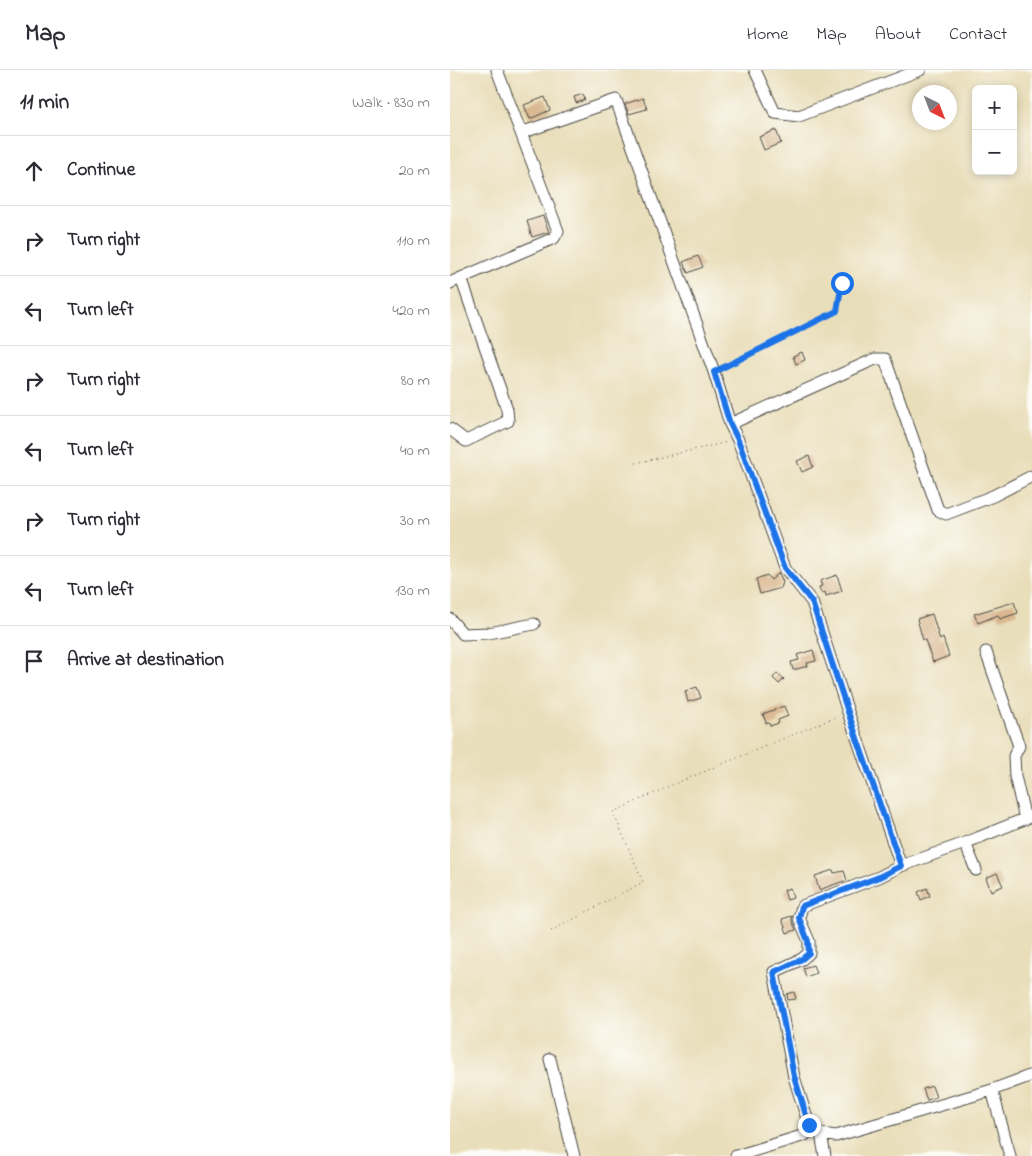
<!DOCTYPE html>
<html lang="en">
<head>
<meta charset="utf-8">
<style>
  body { margin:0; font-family:"Indie Flower",sans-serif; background:#f7f7f7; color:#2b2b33 }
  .controls { position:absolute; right:15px; top:15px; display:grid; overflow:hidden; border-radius:8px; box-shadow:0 2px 8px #0003 }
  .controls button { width:45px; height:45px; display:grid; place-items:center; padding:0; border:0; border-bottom:1px solid #e1e1e2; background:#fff; color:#2b2b33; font:25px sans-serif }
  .compass { position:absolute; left:462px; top:15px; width:45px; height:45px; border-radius:50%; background:#fff; box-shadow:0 2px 8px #0003; rotate:138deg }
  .stop { position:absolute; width:15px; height:15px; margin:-11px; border:4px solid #1a73e8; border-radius:50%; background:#fff }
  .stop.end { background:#1a73e8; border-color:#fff; box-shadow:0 1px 5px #0008 }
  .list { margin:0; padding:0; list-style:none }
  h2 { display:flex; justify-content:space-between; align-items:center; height:65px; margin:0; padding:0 20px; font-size:21px }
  h2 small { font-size:16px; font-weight:400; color:#7c7c81 }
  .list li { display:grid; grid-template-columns:32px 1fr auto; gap:15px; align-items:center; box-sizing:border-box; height:70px; padding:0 20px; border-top:1px solid #e1e1e2 }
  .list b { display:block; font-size:19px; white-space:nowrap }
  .list em { font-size:16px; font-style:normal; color:#7c7c81 }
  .icon { flex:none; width:28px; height:28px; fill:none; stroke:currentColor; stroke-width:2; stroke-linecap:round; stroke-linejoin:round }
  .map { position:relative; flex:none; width:582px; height:1086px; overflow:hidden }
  header { display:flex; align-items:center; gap:30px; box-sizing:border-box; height:70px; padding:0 25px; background:#fff; border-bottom:1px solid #e1e1e2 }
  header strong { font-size:24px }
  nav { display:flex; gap:28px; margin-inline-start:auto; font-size:18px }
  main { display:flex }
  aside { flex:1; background:#fff }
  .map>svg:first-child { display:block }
  .building { fill:#d9b790 }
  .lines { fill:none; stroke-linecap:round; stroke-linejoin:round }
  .minor-casing { stroke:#484640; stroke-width:13 }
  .path { stroke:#484640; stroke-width:1; stroke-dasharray:1 4; stroke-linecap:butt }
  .minor { stroke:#fff; stroke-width:11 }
  .route { stroke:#1a73e8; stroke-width:6 }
</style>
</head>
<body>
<header>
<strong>Map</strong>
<nav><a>Home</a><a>Map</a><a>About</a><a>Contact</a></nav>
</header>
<main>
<aside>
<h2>11 min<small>Walk · 830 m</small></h2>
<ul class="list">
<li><svg class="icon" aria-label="ahead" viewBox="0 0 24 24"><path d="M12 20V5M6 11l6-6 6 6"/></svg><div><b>Continue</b></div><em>20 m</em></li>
<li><svg class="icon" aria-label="right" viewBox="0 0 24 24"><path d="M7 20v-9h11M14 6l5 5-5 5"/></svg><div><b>Turn right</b></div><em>110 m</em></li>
<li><svg class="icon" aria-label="left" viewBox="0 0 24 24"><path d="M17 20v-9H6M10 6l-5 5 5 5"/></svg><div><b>Turn left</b></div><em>420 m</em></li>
<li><svg class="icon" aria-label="right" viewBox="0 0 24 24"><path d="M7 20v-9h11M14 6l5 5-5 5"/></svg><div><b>Turn right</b></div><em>80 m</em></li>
<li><svg class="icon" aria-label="left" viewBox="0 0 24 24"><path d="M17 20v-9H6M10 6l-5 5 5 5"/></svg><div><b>Turn left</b></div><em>40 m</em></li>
<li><svg class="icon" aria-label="right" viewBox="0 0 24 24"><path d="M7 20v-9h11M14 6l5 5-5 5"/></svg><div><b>Turn right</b></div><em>30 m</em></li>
<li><svg class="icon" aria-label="left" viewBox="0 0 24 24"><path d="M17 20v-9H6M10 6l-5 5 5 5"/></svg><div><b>Turn left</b></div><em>130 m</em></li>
<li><svg class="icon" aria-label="arrive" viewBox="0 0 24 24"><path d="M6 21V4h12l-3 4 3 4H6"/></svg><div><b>Arrive at destination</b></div></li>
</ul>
</aside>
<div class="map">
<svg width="582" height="1086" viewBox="0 0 582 1086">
  <rect width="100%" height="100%" fill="#fdfcf7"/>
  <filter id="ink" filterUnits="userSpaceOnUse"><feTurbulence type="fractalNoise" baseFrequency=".02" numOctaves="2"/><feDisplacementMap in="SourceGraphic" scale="10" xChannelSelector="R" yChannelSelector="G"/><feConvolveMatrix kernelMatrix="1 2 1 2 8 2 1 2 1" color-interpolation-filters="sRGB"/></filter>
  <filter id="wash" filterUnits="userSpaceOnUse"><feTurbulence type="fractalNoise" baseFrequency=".0096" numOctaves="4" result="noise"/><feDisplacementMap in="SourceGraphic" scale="20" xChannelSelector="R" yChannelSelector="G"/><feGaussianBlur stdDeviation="1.12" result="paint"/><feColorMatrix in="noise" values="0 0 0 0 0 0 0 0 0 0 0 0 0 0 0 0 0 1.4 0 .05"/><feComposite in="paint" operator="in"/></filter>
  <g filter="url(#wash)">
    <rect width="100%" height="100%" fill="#e9deba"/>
    <g id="blocks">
      <path class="building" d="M 133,24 L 135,30 L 126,33 L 124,27 Z
        M 95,27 L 100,40 L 80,49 L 74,35 Z
        M 193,28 L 197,39 L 179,44 L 175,34 Z
        M 326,60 L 331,73 L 314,80 L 309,67 Z
        M 93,146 L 99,162 L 82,167 L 77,151 Z
        M 248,186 L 253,197 L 238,203 L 233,192 Z
        M 352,282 L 355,290 L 346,294 L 343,286 Z
        M 359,386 L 363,397 L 352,402 L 347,391 Z
        M 329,503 L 333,512 L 331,518 L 310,524 L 306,509 L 317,505 L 321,510 Z
        M 387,505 L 392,521 L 376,526 L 375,522 L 371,523 L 369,517 L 372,516 L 370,511 Z
        M 564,532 L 568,543 L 550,549 L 548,545 L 528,553 L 524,544 Z
        M 482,544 L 490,570 L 493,568 L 499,586 L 483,592 L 475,570 L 473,570 L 467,549 Z
        M 363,580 L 366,591 L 357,593 L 358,596 L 343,600 L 341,592 L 349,590 L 347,585 Z
        M 327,603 L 334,609 L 329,614 L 323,608 Z
        M 247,617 L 251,628 L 238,632 L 235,621 Z
        M 334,636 L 338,646 L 328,650 L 329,653 L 320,656 L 319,653 L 316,653 L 313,644 Z
        M 383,800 L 384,803 L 394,801 L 397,810 L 369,820 L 365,806 Z
        M 547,803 L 553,816 L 541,821 L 536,808 Z
        M 340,818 L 343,828 L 337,830 L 334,820 Z
        M 477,818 L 480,826 L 471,830 L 468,822 Z
        M 342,846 L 342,851 L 346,860 L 337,863 L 332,849 Z
        M 363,895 L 366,903 L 356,907 L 353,898 Z
        M 344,922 L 346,929 L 338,930 L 337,924 Z
        M 482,1016 L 486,1027 L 477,1030 L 473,1019 Z"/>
    </g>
  </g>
  <g filter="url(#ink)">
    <use href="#blocks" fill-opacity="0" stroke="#484640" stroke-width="1"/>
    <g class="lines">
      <g class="minor-casing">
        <path id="minor" d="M 47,0 L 71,63 L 166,30 L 264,302 L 280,354 L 288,370 L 335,498 L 362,532 L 398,642 L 451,796
          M 305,0 L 325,43 L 349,46 L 470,0
          M 11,208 L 104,168 L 108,161 L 71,63
          M 0,213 L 11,208 L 57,339 L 58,351 L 16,371 L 0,359
          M 280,354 L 425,289 L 435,289 L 488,440 L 496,444 L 543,426 L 582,406
          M 0,549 L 13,564 L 39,563 L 84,554
          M 536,582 L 569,676 L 564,686 L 565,706 L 575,749
          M 515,773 L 526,800
          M 100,989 L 124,1086
          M 542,1020 L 560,1086
          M 359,1055 L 371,1064 L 386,1066 L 542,1020 L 582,1005
          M 371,1064 L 375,1086
          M 286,1086 L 355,1065 L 359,1055 L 344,1007 L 324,902 L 352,889 L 359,883 L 359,871 L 349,848 L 352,836 L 429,807 L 451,796 L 515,773 L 582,746"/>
      </g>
      <path class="path" d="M 274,297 L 387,241 L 391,213
        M 186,393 L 278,372
        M 101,861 L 193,812 L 163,742 L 222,715 L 388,646"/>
      <use href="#minor" class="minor"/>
    </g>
  </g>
  <g class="lines" filter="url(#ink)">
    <path class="route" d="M 359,1055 L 344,1006 L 324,902 L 352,889 L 359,883 L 358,871 L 349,848 L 352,836 L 429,807 L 451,796 L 398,642 L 362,532 L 335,498 L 288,370 L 280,354 L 264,302 L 387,241 L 392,213"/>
  </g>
</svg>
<div class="controls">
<button>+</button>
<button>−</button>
</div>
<svg class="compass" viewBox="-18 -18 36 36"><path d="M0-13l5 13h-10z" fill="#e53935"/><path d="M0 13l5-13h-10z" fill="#7c7c81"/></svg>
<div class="stop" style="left:392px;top:213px"></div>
<div class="stop end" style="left:359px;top:1055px"></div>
</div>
</main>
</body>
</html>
